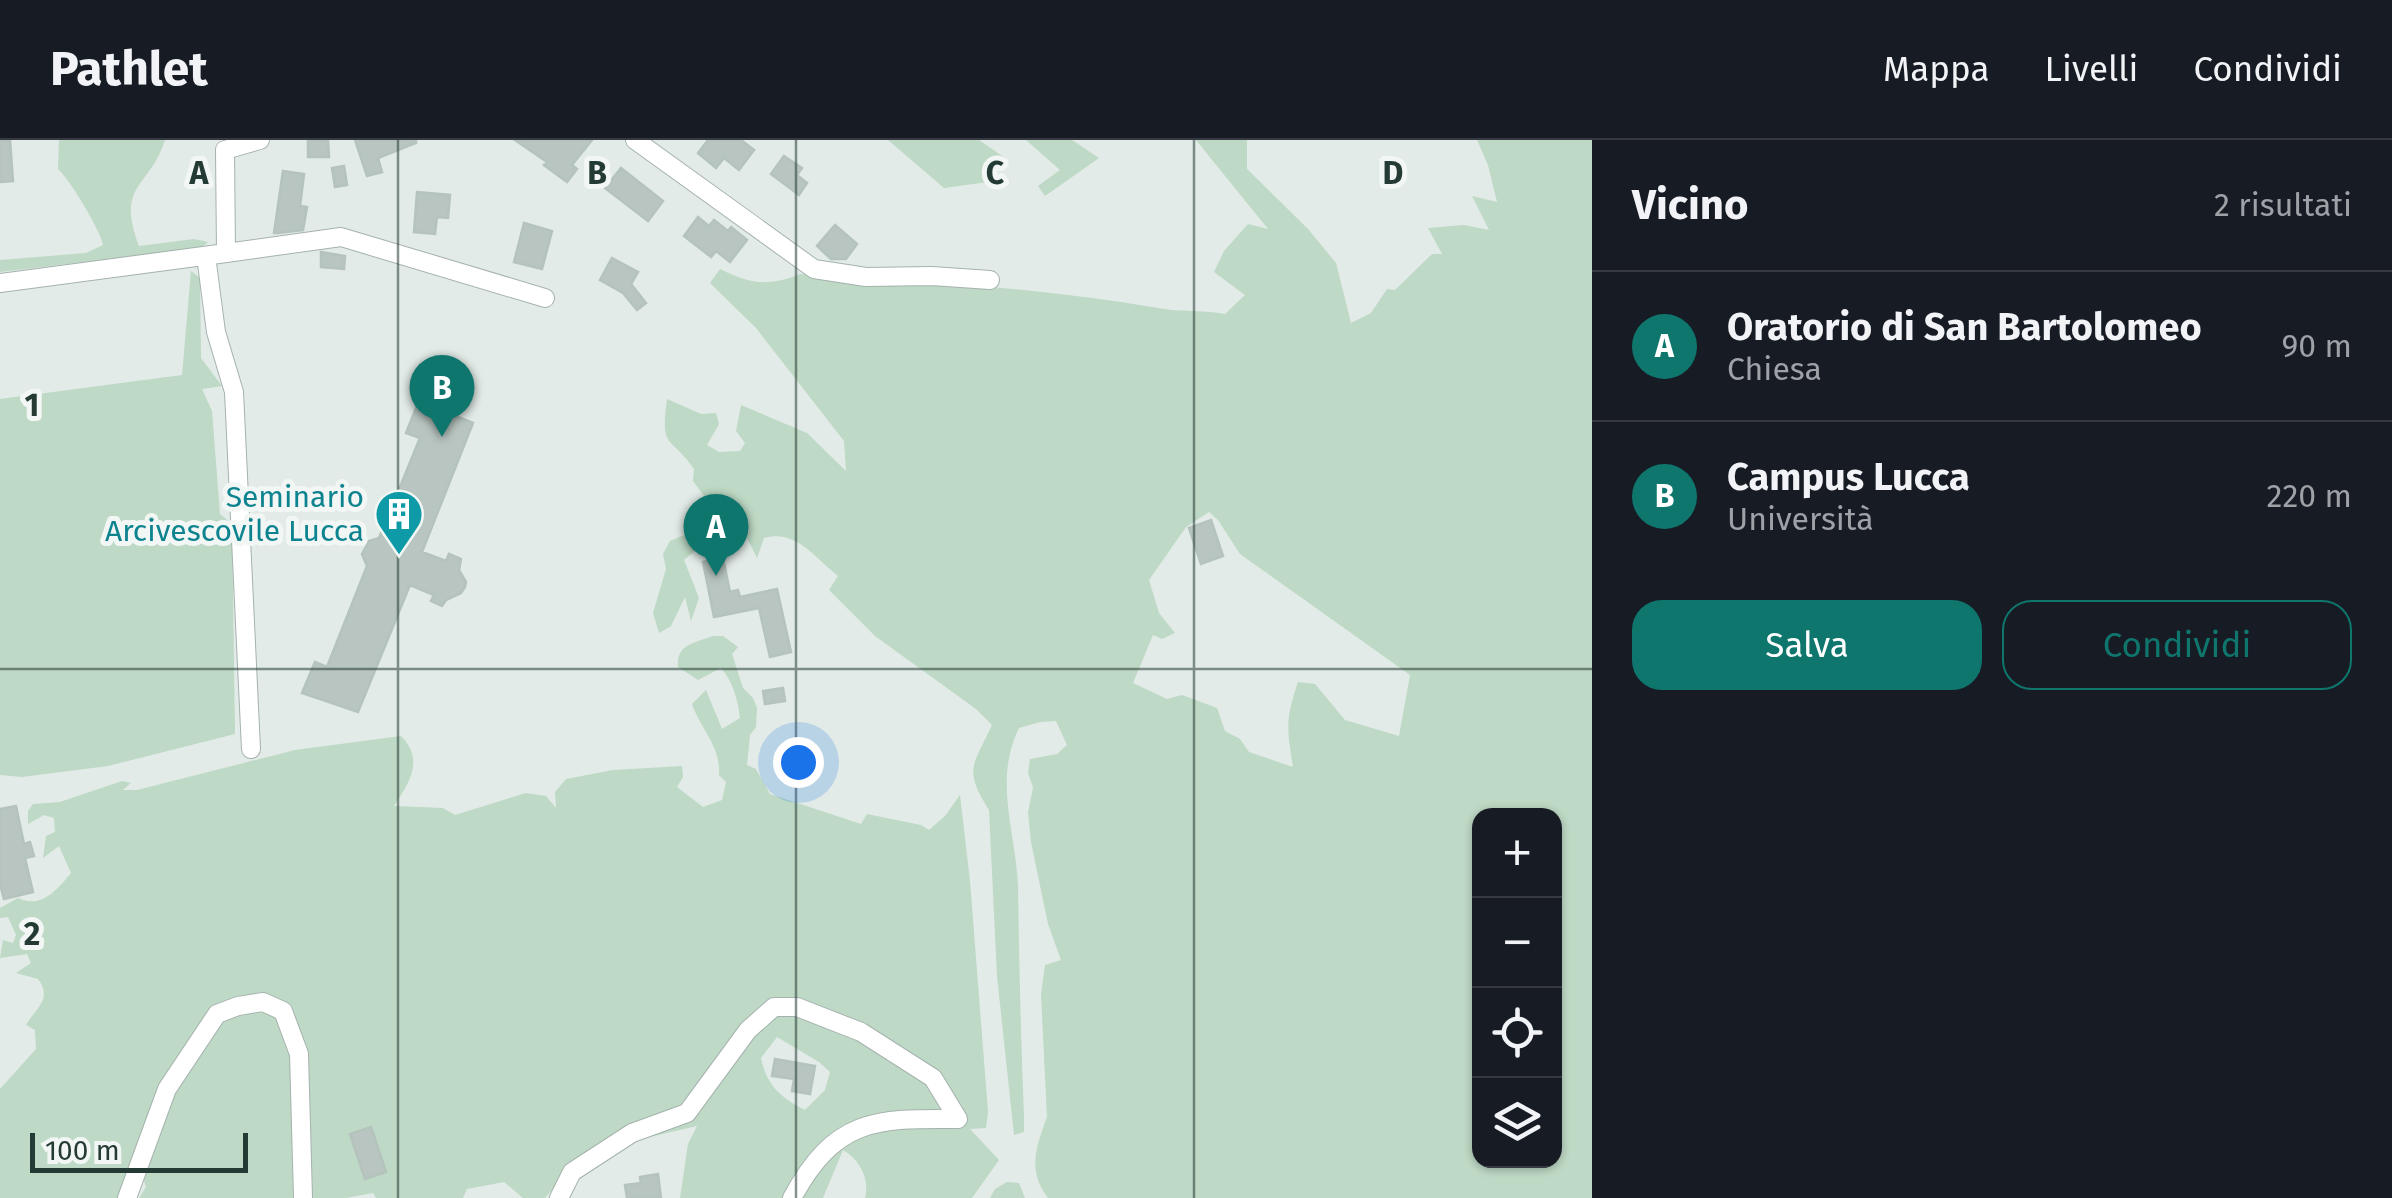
<!DOCTYPE html>
<html lang="it">
<head>
<meta charset="utf-8">
<style>
  body { margin:0; font-family:"Fira Sans",sans-serif; background:#20242c; color:#f1f3f6 }
  .controls { position:absolute; right:30px; bottom:30px; display:grid; overflow:hidden; border-radius:20px; box-shadow:0 2px 8px #0004 }
  .controls button { width:90px; height:90px; display:grid; place-items:center; padding:0; border:0; border-bottom:2px solid #363941; background:#171b24; color:#f1f3f6; font:50px sans-serif }
  .scale { position:absolute; left:30px; bottom:25px; width:218px; box-sizing:border-box; padding-left:10px; border:5px solid #243a34; border-top:0; font-size:28px; line-height:35px; white-space:nowrap; color:#243a34; -webkit-text-stroke:8px #f2f7f5; paint-order:stroke }
  .you { position:absolute; left:798px; top:622px; width:35px; height:35px; margin:-25px; border:8px solid #fff; border-radius:50%; background:#1a73e8; box-shadow:0 0 0 15px #1a73e833 }
  .badge { display:grid; place-items:center; width:65px; height:65px; border-radius:50%; background:#0f766e; color:#fff; font-size:32px; font-weight:700 }
  .pin { position:absolute; translate:-50% -82px; filter:drop-shadow(0 2px 5px #0008) }
  .pin::after { content:''; position:absolute; top:52px; width:35px; height:30px; background:inherit; clip-path:polygon(0 0,100% 0,50% 100%) }
  .list { margin:0; padding:0; list-style:none }
  h2 { display:flex; justify-content:space-between; align-items:center; height:130px; margin:0; padding:0 40px; font-size:42px }
  h2 small { font-size:32px; font-weight:400; color:#9ea1a6 }
  .list li { display:grid; grid-template-columns:65px 1fr auto; gap:30px; align-items:center; box-sizing:border-box; height:150px; padding:0 40px; border-top:2px solid #363941 }
  .list b { display:block; font-size:38px; white-space:nowrap }
  .list p { margin:0; font-size:32px; white-space:nowrap; color:#9ea1a6 }
  .list em { font-size:32px; font-style:normal; color:#9ea1a6 }
  .actions { display:flex; gap:20px; padding:30px 40px }
  .actions a { flex:1; padding:22px 0; border:2px solid #0f766e; border-radius:30px; text-align:center; font-size:35px; color:#0f766e }
  .actions .main { background:#0f766e; color:#fff }
  .icon { flex:none; width:55px; height:55px; fill:none; stroke:currentColor; stroke-width:2; stroke-linecap:round; stroke-linejoin:round }
  .map { position:relative; flex:none; width:1592px; height:1058px; overflow:hidden }
  header { display:flex; align-items:center; gap:60px; box-sizing:border-box; height:140px; padding:0 50px; background:#171b24; border-bottom:2px solid #363941 }
  header strong { font-size:48px }
  nav { display:flex; gap:55px; margin-inline-start:auto; font-size:35px }
  main { display:flex }
  aside { flex:1; background:#171b24 }
  .map>svg:first-child { display:block }
  .green { fill:#bed9c5; fill-rule:evenodd }
  .building { fill:#b8c5c0; stroke:#b5c3bd; stroke-width:2.5 }
  .lines { fill:none; stroke-linecap:round; stroke-linejoin:round }
  .minor-casing { stroke:#a5b2ae; stroke-width:20 }
  .minor { stroke:#fff; stroke-width:18 }
  .grid { fill:none; stroke:#243a34; stroke-width:2.5; stroke-opacity:0.55 }
  .labels { text-anchor:middle; stroke-width:10; stroke-linejoin:round; paint-order:stroke }
  .culture-label { font-size:30px; fill:#0d838f; stroke:#f2f7f5; text-anchor:end }
  .grid-label { font-size:32px; text-anchor:middle; font-weight:bold; fill:#243a34; stroke:#f2f7f5; stroke-width:10; stroke-linejoin:round; paint-order:stroke }
</style>
</head>
<body>
<header>
<strong>Pathlet</strong>
<nav><a>Mappa</a><a>Livelli</a><a>Condividi</a></nav>
</header>
<main>
<div class="map">
<svg width="1592" height="1058" viewBox="0 0 1592 1058">
  <rect width="100%" height="100%" fill="#e2ebe7"/>
  <path class="green" d="M 59,0 L 165,0 C 150,48 115,44 139,106 L 194,99 L 208,102 L 201,108 L 0,132 L 0,120 L 86,113 L 103,105 C 101,91 69,38 58,29 Z
    M 888,0 L 979,0 L 1005,18 L 988,42 L 944,48 Z
    M 1026,0 L 1072,0 L 1099,18 L 1045,56 L 1038,46 L 1060,30 Z
    M 1196,0 L 1247,0 L 1247,29 L 1308,89 L 1336,123 L 1351,183 L 1371,173 L 1387,149 L 1395,150 L 1432,114 L 1442,114 L 1428,88 L 1464,85 L 1489,90 L 1472,56 L 1497,62 L 1488,25 L 1477,0 L 1592,0 L 1592,1058 L 1048,1058 C 1027,1031 1036,1007 1047,977 L 1041,854 L 1045,825 L 1061,820 L 1048,784 L 1031,702 L 1028,673 L 1033,647 L 1028,633 L 1030,619 L 1057,614 L 1067,605 L 1056,581 L 1040,582 L 1019,588 C 993,641 1016,691 1018,747 C 1019,824 1021,901 1024,978 L 1024,992 L 1014,995 L 997,836 L 989,670 C 963,629 973,626 992,585 L 976,569 L 875,496 L 829,450 L 838,436 C 814,417 796,389 764,398 L 757,418 L 745,394 C 723,393 700,406 684,420 L 699,458 L 691,481 L 685,457 L 671,486 L 659,493 L 653,473 L 666,429 L 663,414 L 670,401 L 684,395 L 708,375 L 707,360 L 693,341 L 694,329 C 670,294 660,311 667,259 L 701,274 L 716,273 L 719,284 L 707,305 L 719,312 L 740,311 L 745,303 L 736,291 L 741,265 L 807,293 L 846,331 L 844,301 L 756,188 L 710,143 L 720,129 C 750,144 768,147 800,134 C 922,141 1044,148 1164,169 C 1184,172 1205,170 1225,174 L 1245,155 L 1214,132 L 1224,111 L 1248,84 L 1268,89 ZM 1209,372 L 1218,380 L 1240,414 L 1410,535 L 1399,596 L 1345,580 L 1315,544 L 1298,542 C 1285,581 1287,588 1293,627 L 1249,612 L 1240,599 L 1225,591 L 1217,568 L 1182,555 L 1167,559 L 1133,543 L 1153,495 L 1162,499 L 1175,493 L 1159,473 L 1149,440 L 1186,387 ZM 1480,676 L 1554,676 L 1554,1020 L 1480,1020 Z
    M 191,131 L 200,138 L 201,218 L 222,246 L 202,249 L 212,271 L 220,374 L 232,384 L 235,594 L 108,626 L 22,637 L 0,635 L 0,259 L 182,235 Z
    M 713,496 L 723,496 L 738,507 L 732,514 L 743,548 L 753,558 L 757,568 L 756,587 L 750,595 L 747,625 L 756,629 L 770,654 L 861,684 L 867,674 L 921,685 L 929,690 L 945,676 L 960,655 L 970,741 L 988,972 L 986,988 L 970,989 L 999,1020 L 972,1058 L 865,1058 C 870,1039 860,1020 843,1010 L 823,1058 L 680,1058 L 688,1004 L 697,986 L 628,1002 L 567,1032 L 545,1058 L 523,1058 L 504,1042 L 467,1049 L 463,1058 L 376,1058 L 373,1053 L 346,1058 L 139,1058 L 146,1047 L 141,1032 L 126,1058 L 0,1058 L 0,949 L 36,909 L 35,890 L 26,885 C 36,868 53,859 38,839 L 16,833 L 31,823 L 27,814 L 0,818 L 3,800 L 13,803 L 16,795 L 8,777 L 0,778 L 0,768 L 18,758 C 41,769 56,751 71,733 L 59,706 L 43,718 L 46,696 L 55,692 L 54,678 L 44,675 L 28,684 L 28,671 L 33,664 L 60,662 L 122,641 L 131,643 L 123,650 L 137,650 L 295,610 L 401,596 C 425,620 409,643 394,666 L 443,668 L 455,675 L 526,653 L 546,656 L 556,668 L 555,652 L 566,639 L 613,630 L 682,626 L 683,637 L 677,647 L 703,667 L 722,660 L 726,642 L 719,635 C 721,606 701,590 692,564 L 706,550 L 722,589 L 740,578 C 738,561 733,541 721,528 L 698,540 L 678,527 C 676,504 695,503 713,496 ZM 777,897 L 819,922 L 830,932 L 825,950 L 805,970 C 780,957 767,946 761,918 Z
    M 1007,1042 L 1019,1043 L 1025,1058 L 990,1058 L 995,1049 Z"/>
  <path class="building" d="M 0,0 L 10,0 L 13,41 L 0,42 Z
    M 308,0 L 328,0 L 329,17 L 308,17 Z
    M 355,0 L 416,0 L 416,3 L 378,18 L 382,32 L 367,36 Z
    M 515,0 L 592,0 L 572,25 L 577,29 L 567,42 L 544,25 L 547,22 Z
    M 708,0 L 741,0 L 754,10 L 739,30 L 724,18 L 716,28 L 698,13 Z
    M 784,16 L 802,28 L 797,35 L 807,43 L 799,55 L 771,34 Z
    M 344,26 L 347,45 L 335,47 L 332,28 Z
    M 621,28 L 663,61 L 648,81 L 605,48 Z
    M 283,31 L 304,34 L 300,66 L 307,67 L 303,90 L 278,93 L 274,93 Z
    M 417,52 L 450,55 L 448,78 L 437,77 L 435,94 L 414,92 Z
    M 698,77 L 709,86 L 714,80 L 728,91 L 731,87 L 747,100 L 730,122 L 716,111 L 711,117 L 684,96 Z
    M 524,83 L 552,91 L 542,129 L 514,122 Z
    M 835,85 L 857,104 L 846,119 L 831,119 L 817,106 Z
    M 321,112 L 345,116 L 344,129 L 321,127 Z
    M 612,118 L 638,132 L 631,144 L 646,163 L 637,170 L 623,153 L 600,140 Z
    M 419,261 L 473,283 L 422,412 L 446,421 L 449,414 L 461,419 L 459,430 L 466,442 L 465,447 L 461,453 L 446,460 L 442,466 L 431,461 L 434,455 L 410,445 L 358,572 L 302,553 L 315,522 L 327,527 L 367,426 L 362,414 L 369,401 L 379,398 L 420,298 L 406,293 Z
    M 1211,380 L 1223,416 L 1201,424 L 1189,388 Z
    M 723,418 L 730,452 L 738,450 L 740,457 L 777,449 L 791,512 L 770,517 L 759,468 L 714,477 L 703,422 Z
    M 783,548 L 785,561 L 765,564 L 763,551 Z
    M 16,666 L 24,704 L 30,702 L 34,716 L 25,718 L 33,752 L 4,759 L 0,744 L 0,669 Z
    M 775,919 L 815,926 L 810,954 L 792,951 L 794,939 L 772,936 Z
    M 371,987 L 386,1032 L 365,1039 L 350,994 Z
    M 658,1034 L 661,1058 L 627,1058 L 625,1045 L 641,1043 L 640,1037 Z"/>
  <g class="lines">
    <g class="minor-casing">
      <path id="minor" d="M 635,0 L 814,129 L 866,137 L 932,136 L 990,140
        M 226,113 L 341,97 L 545,158
        M 206,116 L 216,192 L 234,252 L 251,609
        M 0,143 L 226,113 L 225,10 L 260,0
        M 127,1058 L 167,949 L 217,874 L 238,866 L 263,862 L 283,871 L 299,914 L 303,1058
        M 559,1058 L 572,1032 L 632,993 L 687,973 L 748,890 L 774,867 L 797,867 L 861,892 L 933,938 L 958,979 C 874,978 835,979 792,1058"/>
    </g>
    <use href="#minor" class="minor"/>
  </g>
  <path class="grid" d="M 398,0 L 398,1058M 796,0 L 796,1058M 1194,0 L 1194,1058M 0,529 L 1592,529"/>
  <defs>
    <g id="building-pin" transform="scale(2.5)"><path d="M0 17L-7.5 6A9.5 9.5 0 1 1 7.5 6Z" fill="#0f9aa8" stroke="#f2f7f5"/><path d="M-4-6H4V6H1V3H-1V6H-4ZM-2.5-4.3h1.7v1.8h-1.7ZM.8-4.3h1.7v1.8H.8ZM-2.5-1h1.7V.8h-1.7ZM.8-1h1.7V.8H.8Z" fill="#fff"/></g>
  </defs>
  <g fill-rule="evenodd">
    <use href="#building-pin" x="399" y="374"/>
  </g>
  <g class="labels">
    <g class="culture-label">
      <text x="364" y="367">Seminario<tspan x="364" dy="34">Arcivescovile Lucca</tspan></text>
    </g>
  </g>
  <g class="grid-label">
    <text x="199" y="44">A</text>
    <text x="597" y="44">B</text>
    <text x="995" y="44">C</text>
    <text x="1393" y="44">D</text>
    <text x="32" y="276">1</text>
    <text x="32" y="805">2</text>
  </g>
</svg>
<div class="controls">
<button>+</button>
<button>−</button>
<button><svg class="icon" aria-label="locate" viewBox="0 0 24 24"><circle cx="12" cy="12" r="6"/><path d="M12 2v4M12 18v4M2 12h4M18 12h4"/></svg></button>
<button><svg class="icon" aria-label="layers" viewBox="0 0 24 24"><path d="M12 4l9 5-9 5-9-5zM3 14l9 5 9-5"/></svg></button>
</div>
<div class="scale">100 m</div>
<div class="you"></div>
<div class="pin badge" style="left:716px;top:436px">A</div>
<div class="pin badge" style="left:442px;top:297px">B</div>
</div>
<aside>
<h2>Vicino<small>2 risultati</small></h2>
<ul class="list">
<li><span class="badge">A</span><div><b>Oratorio di San Bartolomeo</b><p>Chiesa</p></div><em>90 m</em></li>
<li><span class="badge">B</span><div><b>Campus Lucca</b><p>Università</p></div><em>220 m</em></li>
</ul>
<div class="actions"><a class="main">Salva</a><a>Condividi</a></div>
</aside>
</main>
</body>
</html>
